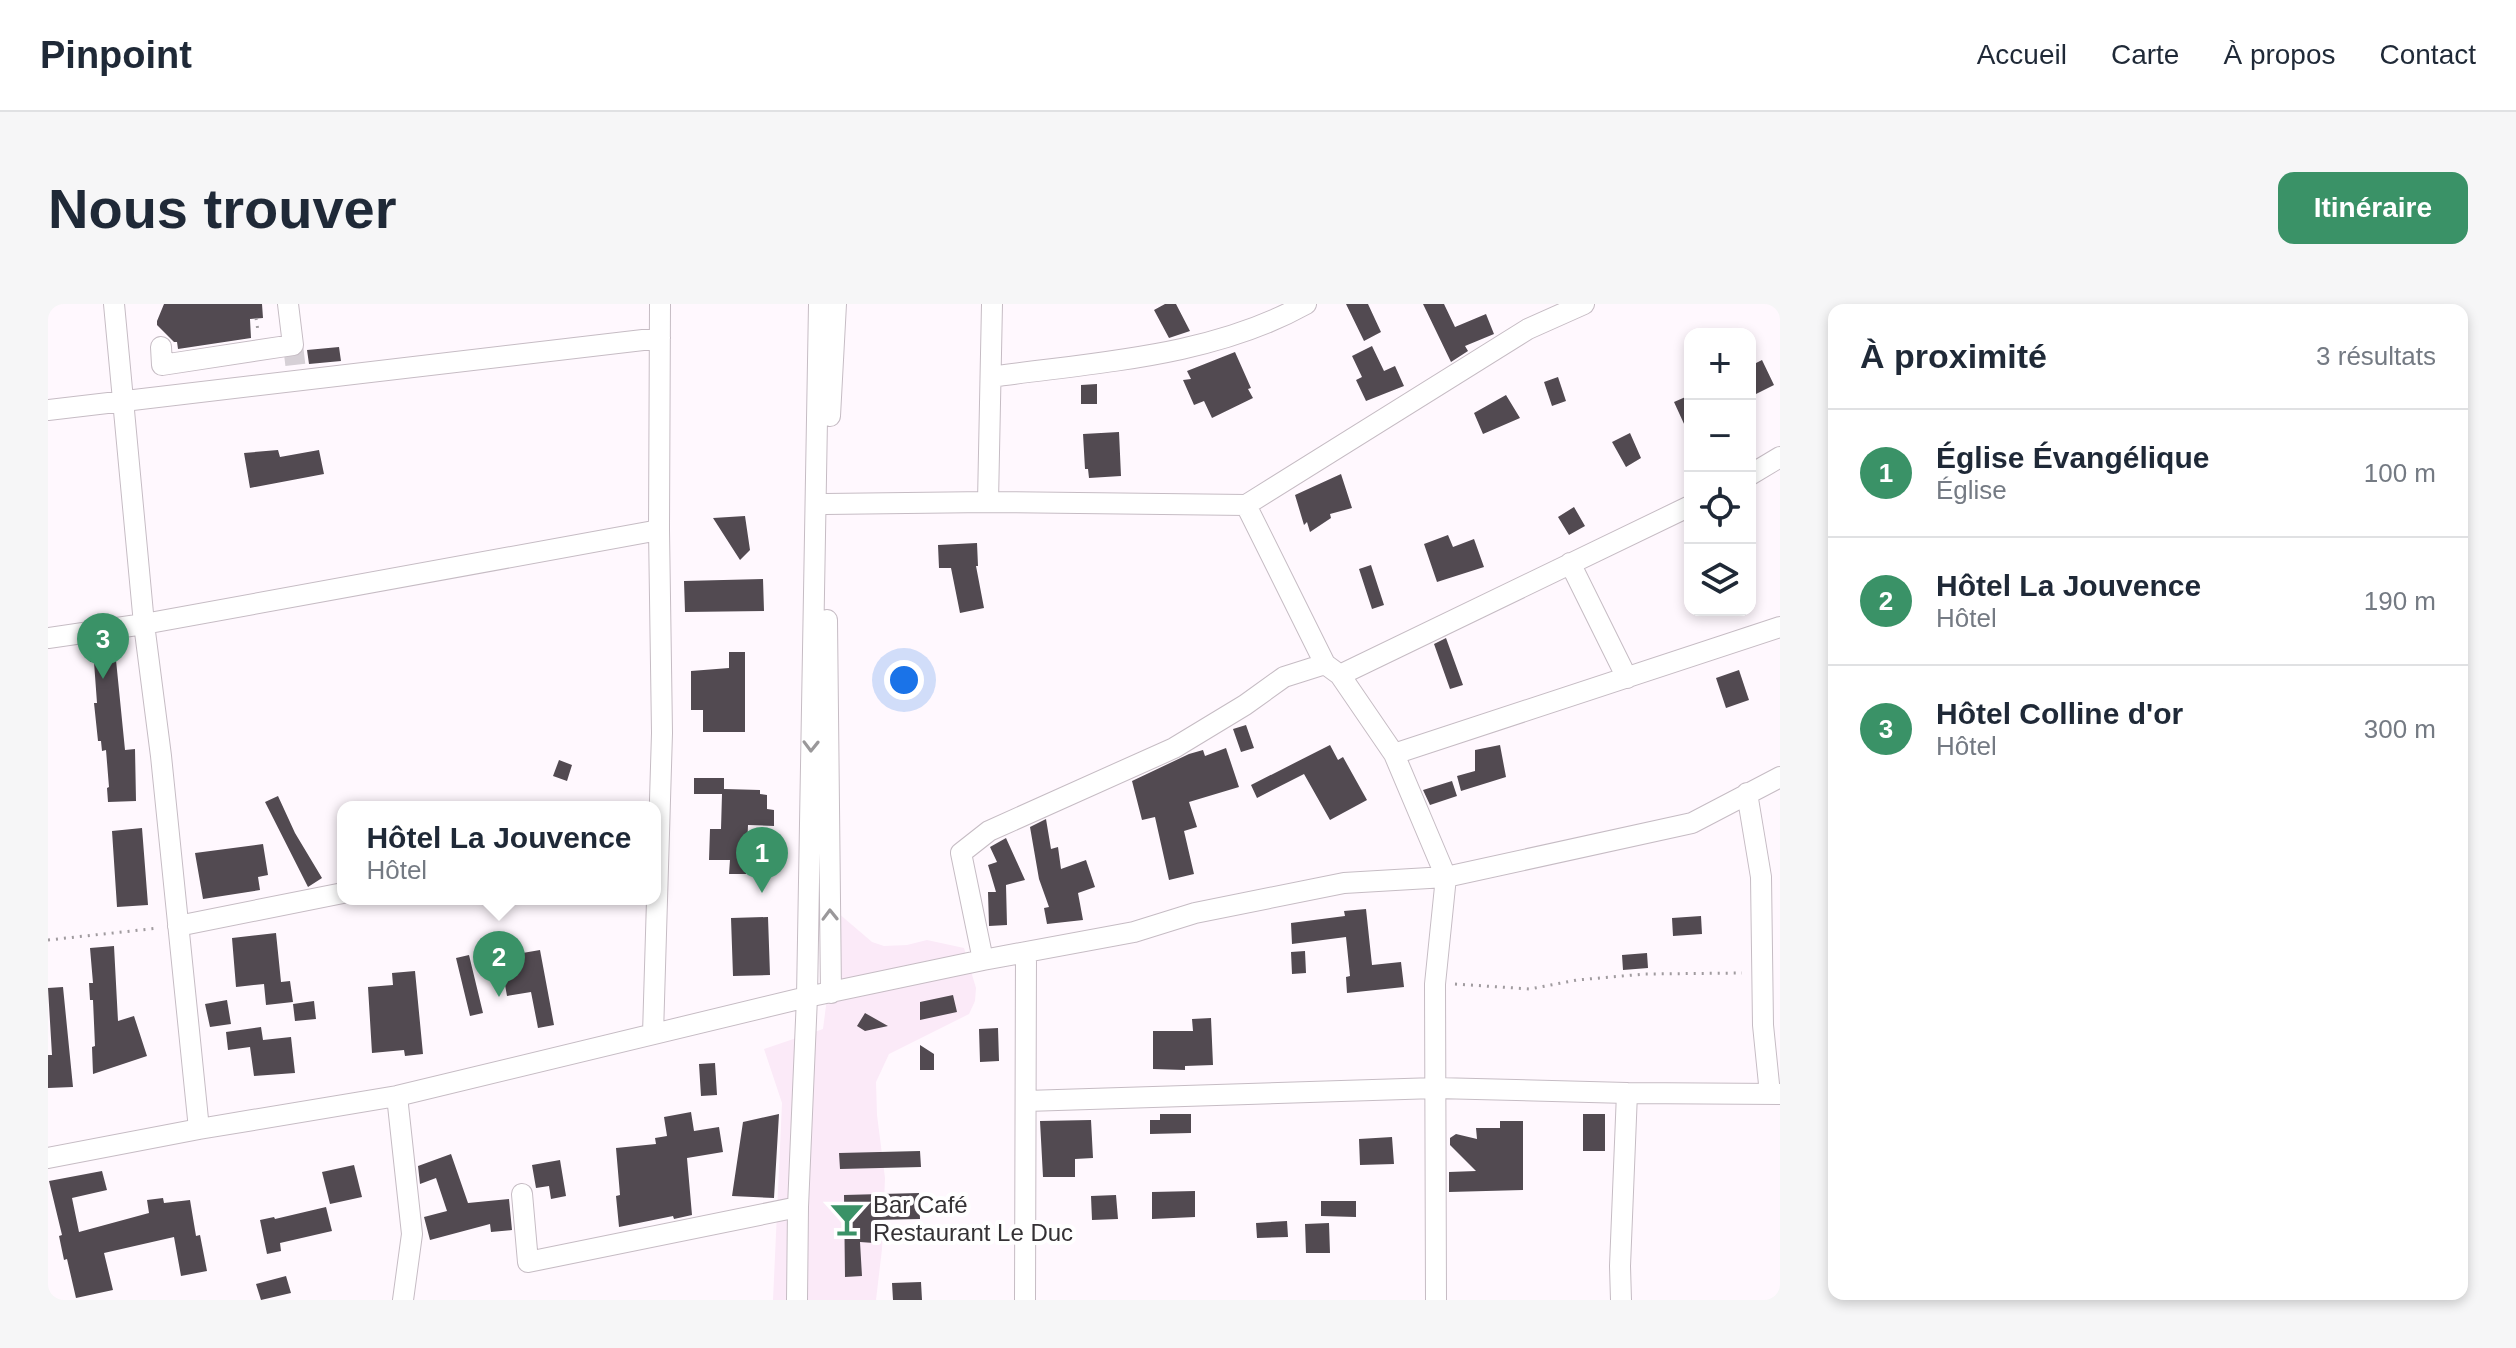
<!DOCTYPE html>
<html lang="fr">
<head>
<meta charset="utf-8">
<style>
  body { margin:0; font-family:Helvetica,sans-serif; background:#f6f6f7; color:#1f2937 }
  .controls { position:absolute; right:24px; top:24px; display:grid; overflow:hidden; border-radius:16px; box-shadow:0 4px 12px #0003 }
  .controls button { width:72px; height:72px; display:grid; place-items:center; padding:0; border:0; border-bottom:2px solid #e0e1e3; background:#fff; color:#1f2937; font:40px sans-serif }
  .you { position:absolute; left:856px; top:376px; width:28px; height:28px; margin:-20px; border:6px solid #fff; border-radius:50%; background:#1a73e8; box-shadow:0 0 0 12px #1a73e833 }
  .badge { display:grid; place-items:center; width:52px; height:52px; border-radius:50%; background:#3a9267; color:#fff; font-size:26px; font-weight:700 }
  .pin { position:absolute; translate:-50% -66px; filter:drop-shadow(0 2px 4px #0008) }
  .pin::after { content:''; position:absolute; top:42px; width:28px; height:24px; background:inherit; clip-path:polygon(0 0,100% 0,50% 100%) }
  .popup { position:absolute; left:289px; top:497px; width:324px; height:104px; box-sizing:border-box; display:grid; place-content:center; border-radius:16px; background:#fff; filter:drop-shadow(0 2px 6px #0005); font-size:26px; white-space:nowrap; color:#747a83 }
  .popup b { font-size:30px; color:#1f2937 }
  .popup::after { content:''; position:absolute; left:50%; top:100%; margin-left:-16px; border:16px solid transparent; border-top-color:#fff }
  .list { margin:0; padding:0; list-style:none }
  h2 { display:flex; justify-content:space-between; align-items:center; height:104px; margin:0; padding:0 32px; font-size:34px }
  h2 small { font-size:26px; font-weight:400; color:#747a83 }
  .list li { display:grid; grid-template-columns:52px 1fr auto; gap:24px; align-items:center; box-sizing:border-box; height:128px; padding:0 32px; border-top:2px solid #e0e1e3 }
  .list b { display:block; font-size:30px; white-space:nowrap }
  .list p { margin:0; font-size:26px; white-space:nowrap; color:#747a83 }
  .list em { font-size:26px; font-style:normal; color:#747a83 }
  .icon { flex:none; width:44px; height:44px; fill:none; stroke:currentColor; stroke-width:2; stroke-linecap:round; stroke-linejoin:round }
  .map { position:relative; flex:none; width:1732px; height:996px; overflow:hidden; border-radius:16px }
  header { display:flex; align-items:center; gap:48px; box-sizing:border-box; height:112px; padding:0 40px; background:#fff; border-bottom:2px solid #e0e1e3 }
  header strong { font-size:38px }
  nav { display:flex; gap:44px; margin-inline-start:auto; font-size:28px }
  .intro { display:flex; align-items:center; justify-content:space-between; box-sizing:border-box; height:192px; padding:0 48px }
  h1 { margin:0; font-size:56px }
  .button { padding:20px 36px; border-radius:16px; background:#3a9267; color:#fff; font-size:28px; font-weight:700 }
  main { display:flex; gap:48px; padding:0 48px }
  aside { flex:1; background:#fff; border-radius:16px; box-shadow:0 4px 12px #0003 }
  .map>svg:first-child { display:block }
  .built { fill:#fbeaf8 }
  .building { fill:#524a51 }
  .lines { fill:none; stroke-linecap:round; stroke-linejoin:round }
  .street-tunnel { stroke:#d6d0d6; stroke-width:20; stroke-dasharray:20 10; stroke-linecap:butt }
  .street-casing { stroke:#c6bcc4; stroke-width:22 }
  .path { stroke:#a09b9f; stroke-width:3; stroke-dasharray:2 6; stroke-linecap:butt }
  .street { stroke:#fff; stroke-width:20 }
  .oneway { stroke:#9a989a }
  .labels { text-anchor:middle; stroke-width:8; stroke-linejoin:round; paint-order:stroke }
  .poi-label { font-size:24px; fill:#343134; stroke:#fff; text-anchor:start }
</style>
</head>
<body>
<header>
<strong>Pinpoint</strong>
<nav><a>Accueil</a><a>Carte</a><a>À propos</a><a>Contact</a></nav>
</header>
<div class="intro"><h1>Nous trouver</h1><a class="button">Itinéraire</a></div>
<main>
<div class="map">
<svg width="1732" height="996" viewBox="0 0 1732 996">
  <rect width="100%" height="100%" fill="#fff8fe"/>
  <path class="built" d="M 790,609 L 824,638 L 836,642 L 859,641 L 879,636 L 916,644 L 928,684 L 927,697 L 921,710 L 841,750 L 828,778 L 829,811 L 837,874 L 834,945 L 828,996 L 725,996 L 734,799 L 716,745 L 775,725 Z"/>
  <path class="building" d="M 116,0 L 214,0 L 215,14 L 202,15 L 203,34 L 130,45 L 129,38 L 126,38 L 109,21 L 109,17 Z
    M 1117,0 L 1128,0 L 1142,27 L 1121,34 L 1106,6 Z
    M 1298,0 L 1320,0 L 1333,28 L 1316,37 Z
    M 1375,0 L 1396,0 L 1407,23 L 1438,10 L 1446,30 L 1417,42 L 1420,47 L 1403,58 Z
    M 1324,42 L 1336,67 L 1347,62 L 1356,82 L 1318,97 L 1308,76 L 1314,73 L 1304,52 Z
    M 291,43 L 293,57 L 261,60 L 259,46 Z
    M 1187,48 L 1203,84 L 1200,85 L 1205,94 L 1164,114 L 1156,97 L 1146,101 L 1135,76 L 1143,75 L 1139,67 Z
    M 1714,56 L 1726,81 L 1702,93 L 1702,62 Z
    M 1510,73 L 1518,97 L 1504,102 L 1496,78 Z
    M 1049,80 L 1049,100 L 1033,100 L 1033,81 Z
    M 1458,91 L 1472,114 L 1435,130 L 1426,109 Z
    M 1642,91 L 1642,133 L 1626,98 Z
    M 1071,128 L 1073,172 L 1041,174 L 1040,165 L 1037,165 L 1035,130 Z
    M 1582,129 L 1593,154 L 1578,163 L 1564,138 Z
    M 230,146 L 232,153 L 271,146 L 276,170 L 202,184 L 196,149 Z
    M 1293,170 L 1304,204 L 1282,210 L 1283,214 L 1262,228 L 1259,218 L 1256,221 L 1247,191 Z
    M 1526,203 L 1537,222 L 1521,231 L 1510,213 Z
    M 697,212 L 702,246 L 692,256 L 665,214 Z
    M 1400,231 L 1405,243 L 1426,235 L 1436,263 L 1389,278 L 1376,240 Z
    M 929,239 L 930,262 L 928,262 L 936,304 L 912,309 L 903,264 L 891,264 L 890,241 Z
    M 1323,261 L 1336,301 L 1324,305 L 1311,265 Z
    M 715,275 L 716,307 L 637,308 L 636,277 Z
    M 1398,334 L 1415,381 L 1402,385 L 1386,340 Z
    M 60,339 L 67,346 L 77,446 L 87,445 L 88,497 L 60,498 L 59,484 L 61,483 L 58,446 L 54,447 L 53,437 L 50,437 L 46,399 L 49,399 L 46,358 L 42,358 L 40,341 Z
    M 681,348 L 697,348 L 697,428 L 655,428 L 655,406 L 643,406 L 643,367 L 681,364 Z
    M 1691,366 L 1701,396 L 1678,404 L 1668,374 Z
    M 1198,421 L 1206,444 L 1193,448 L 1185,425 Z
    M 1282,441 L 1290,456 L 1295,453 L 1319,496 L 1282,516 L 1256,470 L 1209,494 L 1203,481 Z
    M 1452,441 L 1458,473 L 1413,487 L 1409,472 L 1427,467 L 1427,446 Z
    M 1178,444 L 1191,483 L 1141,498 L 1149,523 L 1136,527 L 1146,570 L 1121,576 L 1107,513 L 1094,516 L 1084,477 L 1141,450 L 1155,446 L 1157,452 Z
    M 511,456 L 524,461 L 519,477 L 505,472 Z
    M 646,474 L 676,474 L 676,485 L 712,486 L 712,490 L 719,491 L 719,505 L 726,506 L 726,522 L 700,521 L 698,570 L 681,570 L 682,556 L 661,556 L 662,525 L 673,525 L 674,490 L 646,490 Z
    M 1404,477 L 1409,492 L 1382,501 L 1375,486 Z
    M 230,492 L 247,529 L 274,574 L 260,583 L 217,498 Z
    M 998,515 L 1003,545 L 1010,543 L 1013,565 L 1038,556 L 1047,583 L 1030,589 L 1035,616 L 999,620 L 996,604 L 1001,603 L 991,575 L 982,523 Z
    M 94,524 L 100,601 L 69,603 L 64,527 Z
    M 958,534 L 977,576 L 958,581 L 959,621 L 941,622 L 940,588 L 948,588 L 940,561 L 949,558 L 942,543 Z
    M 215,540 L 220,571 L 210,573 L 212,586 L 155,595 L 147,549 Z
    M 1318,605 L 1324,661 L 1353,658 L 1356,683 L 1299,689 L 1298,673 L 1302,672 L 1298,633 L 1244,640 L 1243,619 L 1297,612 L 1296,607 Z
    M 1653,612 L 1654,630 L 1625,632 L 1624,614 Z
    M 720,613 L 722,671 L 685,672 L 683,614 Z
    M 228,629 L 233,678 L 242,677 L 245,698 L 218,701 L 216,680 L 188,683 L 184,634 Z
    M 66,642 L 70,717 L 86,712 L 99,752 L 45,770 L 44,743 L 47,742 L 45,696 L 42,696 L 41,679 L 45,679 L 42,644 Z
    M 492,646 L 506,721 L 490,724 L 483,688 L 459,692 L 452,653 Z
    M 1257,647 L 1258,669 L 1244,670 L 1243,648 Z
    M 1599,649 L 1600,664 L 1575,666 L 1574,651 Z
    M 421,651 L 435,709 L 422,712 L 408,654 Z
    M 367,667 L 375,750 L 357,752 L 356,746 L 324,749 L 320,683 L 345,681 L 344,669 Z
    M 15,683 L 25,783 L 0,784 L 0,751 L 4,751 L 0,684 Z
    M 905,691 L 909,708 L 872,716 L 872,698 Z
    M 179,696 L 183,720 L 162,723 L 157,700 Z
    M 266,697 L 268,715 L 247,717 L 245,700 Z
    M 817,709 L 840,722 L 817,727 L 809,722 Z
    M 1163,714 L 1165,761 L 1137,762 L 1137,766 L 1105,765 L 1105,727 L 1145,727 L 1144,715 Z
    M 213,723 L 215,736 L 243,733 L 247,769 L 206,772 L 202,743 L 180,746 L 178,728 Z
    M 950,724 L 951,757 L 932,758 L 931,725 Z
    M 872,741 L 886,750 L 886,766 L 872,766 Z
    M 667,759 L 669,791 L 653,792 L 651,760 Z
    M 643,808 L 646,827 L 671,823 L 675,848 L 639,854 L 644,911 L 626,915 L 625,912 L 571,923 L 568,892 L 572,891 L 568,844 L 608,840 L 607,834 L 619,832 L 616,813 Z
    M 731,810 L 726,894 L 684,892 L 695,818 Z
    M 1112,810 L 1143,810 L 1143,829 L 1102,830 L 1102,816 L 1112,816 Z
    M 1535,810 L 1557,810 L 1557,847 L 1535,847 Z
    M 1043,816 L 1045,854 L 1027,855 L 1027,873 L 995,873 L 992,817 Z
    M 1452,817 L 1475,817 L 1475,886 L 1401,888 L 1401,868 L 1428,867 L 1402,841 L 1402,834 L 1408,830 L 1429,835 L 1428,824 L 1452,824 Z
    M 1344,833 L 1346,860 L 1312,861 L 1311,835 Z
    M 872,847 L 873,863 L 792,865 L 791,849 Z
    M 403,850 L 420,899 L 461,895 L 464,926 L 443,928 L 442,920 L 382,936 L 376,913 L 399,907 L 388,874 L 372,880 L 370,862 Z
    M 512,856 L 518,892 L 503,895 L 501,882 L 488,884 L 484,861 Z
    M 306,861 L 314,893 L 282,900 L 274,868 Z
    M 54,867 L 59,886 L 24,894 L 31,928 L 101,909 L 99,896 L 115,894 L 116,899 L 142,896 L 148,932 L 152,931 L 159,967 L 133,972 L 126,933 L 56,949 L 65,986 L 28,994 L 19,955 L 16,956 L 11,932 L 14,931 L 1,877 Z
    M 1147,887 L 1147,913 L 1104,915 L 1104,888 Z
    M 871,889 L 872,915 L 826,916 L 826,939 L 812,938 L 814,972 L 797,973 L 796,891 Z
    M 1068,891 L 1070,915 L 1044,916 L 1043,892 Z
    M 1273,897 L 1308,897 L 1308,913 L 1273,912 Z
    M 278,903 L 284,927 L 232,939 L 233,947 L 219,950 L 212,916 L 226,913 L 227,915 Z
    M 1239,917 L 1240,933 L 1209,934 L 1208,919 Z
    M 1281,919 L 1282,949 L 1258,949 L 1257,920 Z
    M 238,972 L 243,989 L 213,996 L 208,980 Z
    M 873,978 L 874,996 L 845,996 L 844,979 Z"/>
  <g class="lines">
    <path class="street-tunnel" d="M 245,41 L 249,75"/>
    <g class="street-casing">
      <path id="street" d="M 66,0 L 96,320 L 113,452 L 151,825
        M 113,43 L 114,61 L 245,41 L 240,0
        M 943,73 C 1048,58 1163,53 1258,0
        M 0,106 L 612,34
        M 782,112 L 788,0
        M 1702,171 L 1732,153
        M 940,198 L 944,0
        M 777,200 L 940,198 L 1198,201 L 1480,25 L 1536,0
        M 1198,201 L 1277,360 L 1292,371 L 1346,450 L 1398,573 L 1387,680 L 1388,996
        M 1522,259 L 1579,374
        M 779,316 L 783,689
        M 0,334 L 96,320 L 611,226
        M 1292,371 L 1642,202
        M 1346,450 L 1732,323
        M 1699,489 L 1713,573 L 1715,721 L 1722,790
        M 130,622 L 295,589
        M 935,656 L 913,549 L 941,527 L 1126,444 L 1197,401 L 1236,373 L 1277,360
        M 605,730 L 614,429 L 611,226 L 612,0
        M 349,792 L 364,930 L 355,996
        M 978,797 L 1388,784 L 1579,789 L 1732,790
        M 0,854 L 151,825 L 349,792 L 759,693 L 935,656 L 1086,628 L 1147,609 L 1296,579 L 1398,573 L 1644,519 L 1732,473
        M 474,890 L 480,958 L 750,903
        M 749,996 L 750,903 L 759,693 L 771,0
        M 977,996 L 978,648
        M 1573,996 L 1572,962 L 1579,789"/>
    </g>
    <path class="path" d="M 208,14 L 210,27
      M 0,636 L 111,624
      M 1407,680 L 1482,685 L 1529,676 L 1597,670 L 1694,669"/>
    <use href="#street" class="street"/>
  </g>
  <defs><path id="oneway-chevron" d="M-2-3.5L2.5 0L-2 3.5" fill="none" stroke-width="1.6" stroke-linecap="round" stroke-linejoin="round" transform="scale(2)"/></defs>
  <g class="oneway">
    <use href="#oneway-chevron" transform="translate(763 442) rotate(91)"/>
    <use href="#oneway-chevron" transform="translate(782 611) rotate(-91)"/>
  </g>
  <defs>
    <g id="bar-bare" transform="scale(2.76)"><path d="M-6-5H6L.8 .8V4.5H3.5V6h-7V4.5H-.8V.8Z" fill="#3a9267" stroke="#fff" stroke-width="2.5" paint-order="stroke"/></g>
  </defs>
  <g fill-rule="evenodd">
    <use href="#bar-bare" x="799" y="915"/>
  </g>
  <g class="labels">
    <g class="poi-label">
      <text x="825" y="909">Bar Café<tspan x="825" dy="28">Restaurant Le Duc</tspan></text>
    </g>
  </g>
</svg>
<div class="controls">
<button>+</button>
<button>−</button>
<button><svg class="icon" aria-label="locate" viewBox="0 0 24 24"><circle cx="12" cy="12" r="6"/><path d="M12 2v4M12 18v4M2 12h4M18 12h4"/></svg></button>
<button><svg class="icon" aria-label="layers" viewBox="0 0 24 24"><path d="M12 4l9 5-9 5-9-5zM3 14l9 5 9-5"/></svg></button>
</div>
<div class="you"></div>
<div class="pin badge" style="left:714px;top:589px">1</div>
<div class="pin badge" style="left:451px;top:693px">2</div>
<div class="popup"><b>Hôtel La Jouvence</b>Hôtel</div>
<div class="pin badge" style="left:55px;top:375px">3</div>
</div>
<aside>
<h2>À proximité<small>3 résultats</small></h2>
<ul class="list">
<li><span class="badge">1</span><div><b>Église Évangélique</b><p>Église</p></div><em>100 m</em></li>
<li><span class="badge">2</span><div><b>Hôtel La Jouvence</b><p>Hôtel</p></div><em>190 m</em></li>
<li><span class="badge">3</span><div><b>Hôtel Colline d'or</b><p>Hôtel</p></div><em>300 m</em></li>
</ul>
</aside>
</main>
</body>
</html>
